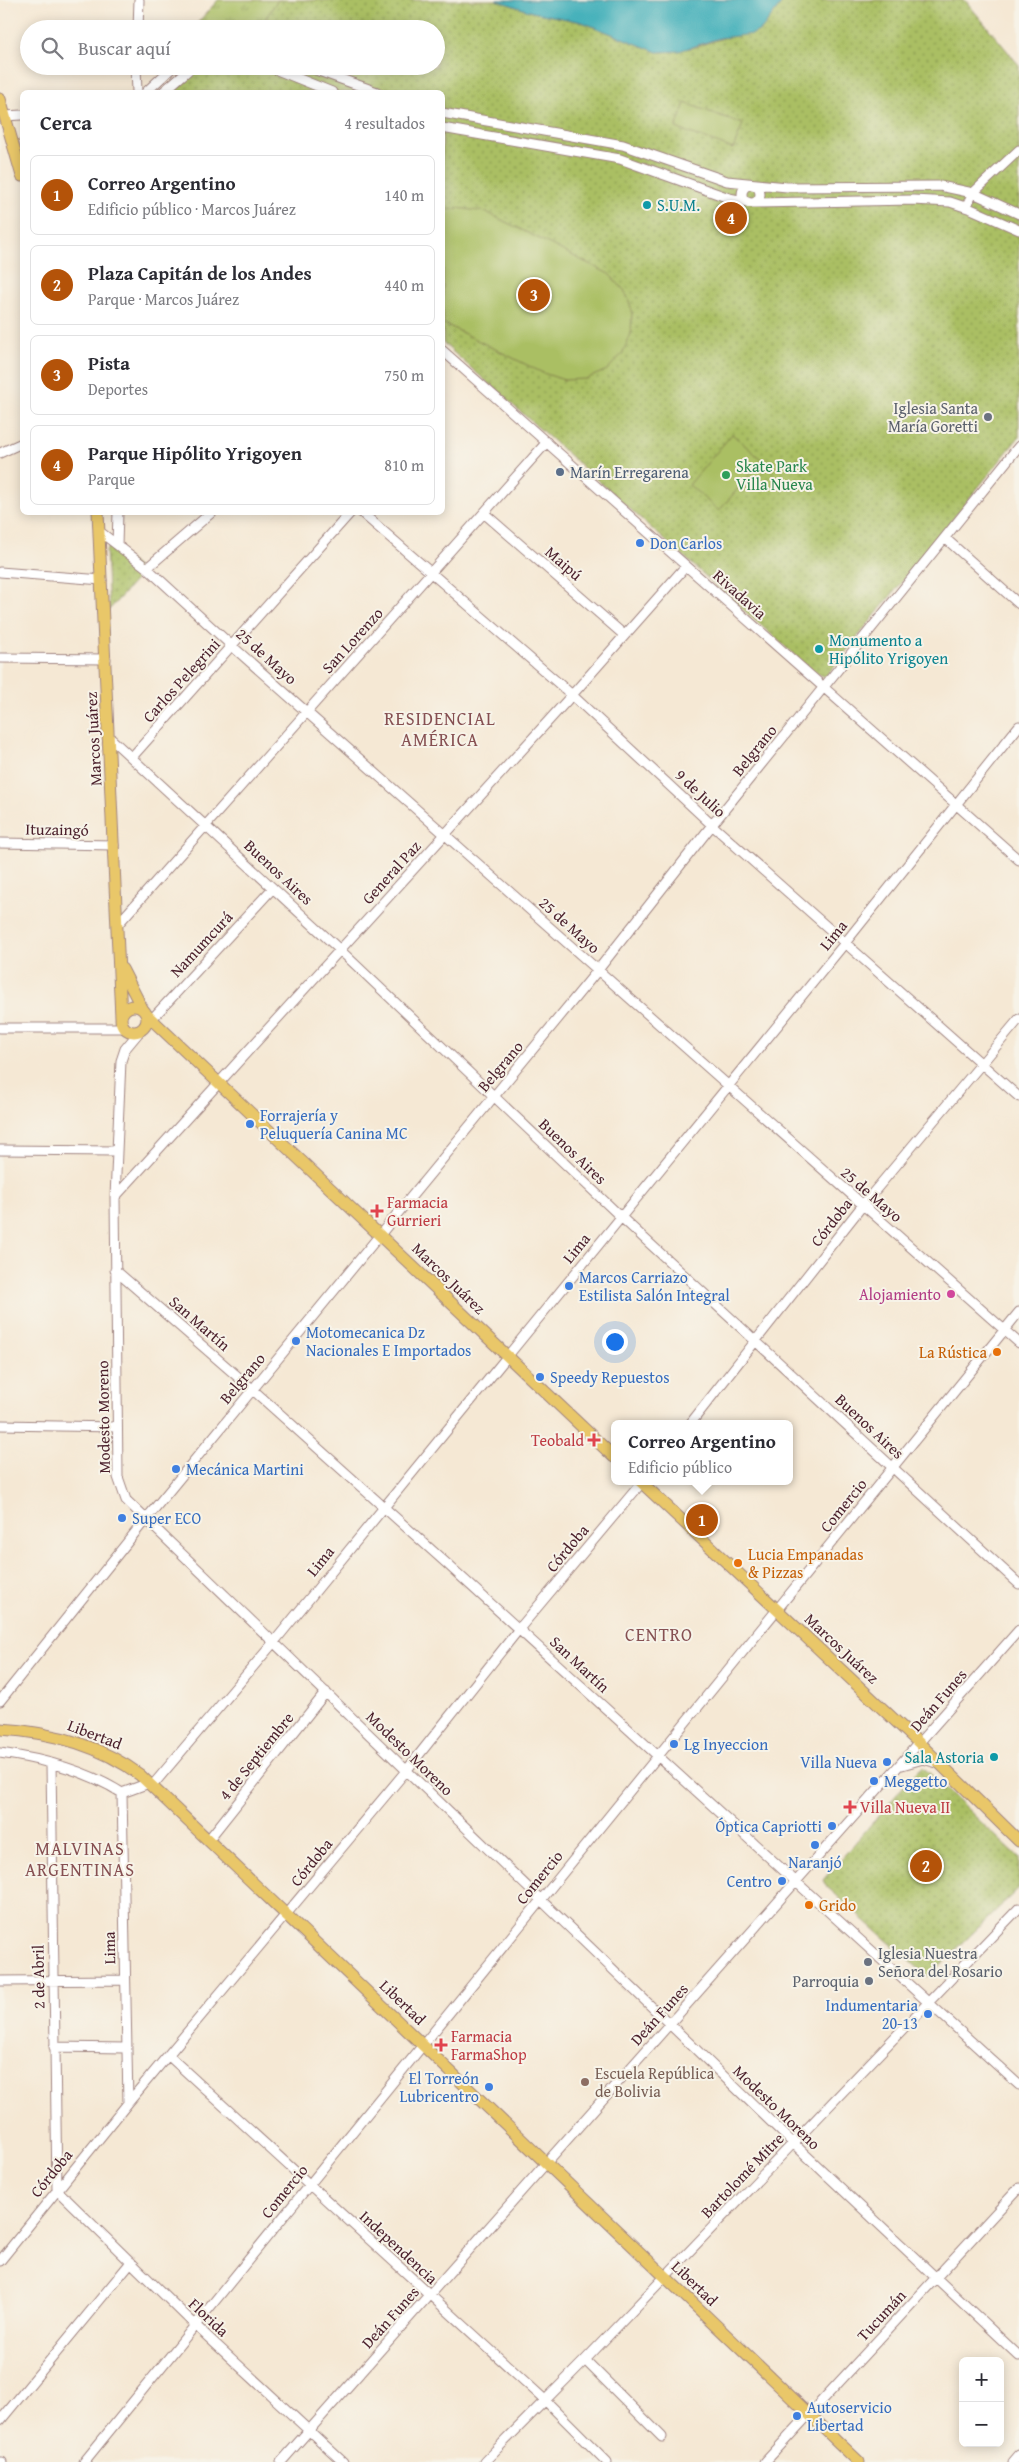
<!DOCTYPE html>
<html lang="es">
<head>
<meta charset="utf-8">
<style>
  body { margin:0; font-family:"Gentium Book Plus",serif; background:#f2f2f3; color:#2b2b33 }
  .controls { position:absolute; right:15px; bottom:15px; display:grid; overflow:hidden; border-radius:8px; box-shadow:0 2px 12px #0003 }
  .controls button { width:45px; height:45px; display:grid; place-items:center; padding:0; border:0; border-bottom:1px solid #e1e1e2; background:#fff; color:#2b2b33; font:25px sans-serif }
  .you { position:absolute; left:614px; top:1341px; width:18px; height:18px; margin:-12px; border:4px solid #fff; border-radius:50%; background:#1a73e8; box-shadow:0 0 0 8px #1a73e833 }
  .badge { display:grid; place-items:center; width:32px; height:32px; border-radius:50%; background:#b45309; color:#fff; font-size:16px; font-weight:700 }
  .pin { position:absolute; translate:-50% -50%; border:2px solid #fff; box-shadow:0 1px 5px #0006 }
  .popup { position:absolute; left:611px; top:1420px; width:182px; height:65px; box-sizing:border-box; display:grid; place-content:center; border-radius:8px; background:#fff; filter:drop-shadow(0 1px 4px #0005); font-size:16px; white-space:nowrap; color:#7c7c81 }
  .popup b { font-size:19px; color:#2b2b33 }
  .popup::after { content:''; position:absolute; left:50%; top:100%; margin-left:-10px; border:10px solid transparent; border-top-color:#fff }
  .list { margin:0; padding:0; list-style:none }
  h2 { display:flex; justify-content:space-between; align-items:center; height:65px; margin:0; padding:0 20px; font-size:21px }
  h2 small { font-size:16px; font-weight:400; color:#7c7c81 }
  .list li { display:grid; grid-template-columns:32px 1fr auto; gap:15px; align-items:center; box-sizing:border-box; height:80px; margin:0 10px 10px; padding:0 10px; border:1px solid #e1e1e2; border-radius:8px }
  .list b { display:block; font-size:19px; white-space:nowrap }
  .list p { margin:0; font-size:16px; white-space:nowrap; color:#7c7c81 }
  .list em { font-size:16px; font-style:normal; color:#7c7c81 }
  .icon { flex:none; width:28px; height:28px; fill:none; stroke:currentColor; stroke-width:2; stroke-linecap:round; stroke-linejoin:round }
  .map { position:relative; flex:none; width:1019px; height:2462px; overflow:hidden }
  .search { position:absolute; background:#fff; box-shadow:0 2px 12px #0003; left:20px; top:20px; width:425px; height:55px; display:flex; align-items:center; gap:12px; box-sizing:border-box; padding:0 18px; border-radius:28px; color:#7c7c81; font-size:19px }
  .panel { position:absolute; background:#fff; box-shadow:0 2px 12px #0003; left:20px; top:90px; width:425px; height:425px; border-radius:8px }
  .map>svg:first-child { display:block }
  .grass { fill:url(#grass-tufts); stroke:#7a6f47 }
  .park { fill:url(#park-dots); stroke:#7a6f47 }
  .pitch { fill:#aabf63; stroke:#7a6f47 }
  .water { fill:#3fafb9; stroke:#446772 }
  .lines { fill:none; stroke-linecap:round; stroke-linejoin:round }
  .minor-casing { stroke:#a08480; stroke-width:11 }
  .major-casing { stroke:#a08480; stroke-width:13 }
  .minor { stroke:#fff; stroke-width:9 }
  .major { stroke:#e9c769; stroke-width:11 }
  .culture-dot { fill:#0f9aa8; stroke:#f7f3e8; stroke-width:2 }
  .worship-dot { fill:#6b7280; stroke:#f7f3e8; stroke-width:2 }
  .service-dot { fill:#5c6f8a; stroke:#f7f3e8; stroke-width:2 }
  .leisure-dot { fill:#2e9e5b; stroke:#f7f3e8; stroke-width:2 }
  .shop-dot { fill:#3f7fe0; stroke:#f7f3e8; stroke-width:2 }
  .health-dot { fill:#e0444e; stroke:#f7f3e8; stroke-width:2 }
  .hotel-dot { fill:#d1479c; stroke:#f7f3e8; stroke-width:2 }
  .food-dot { fill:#e8710a; stroke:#f7f3e8; stroke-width:2 }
  .education-dot { fill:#8d6e63; stroke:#f7f3e8; stroke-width:2 }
  .labels { text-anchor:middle; stroke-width:4; stroke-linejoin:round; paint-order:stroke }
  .culture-label { font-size:16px; fill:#0d838f; stroke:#f7f3e8; text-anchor:start }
  .worship-label { font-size:16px; fill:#5b616d; stroke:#f7f3e8; text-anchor:end }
  .leisure-label { font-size:16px; fill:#27864d; stroke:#f7f3e8; text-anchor:start }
  .service-label { font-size:16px; fill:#4e5e75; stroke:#f7f3e8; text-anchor:start }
  .shop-label { font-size:16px; fill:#366cbe; stroke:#f7f3e8; text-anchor:start }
  .street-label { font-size:16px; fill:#4a1f2b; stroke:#f7f3e8 }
  .health-label { font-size:16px; fill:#be3a42; stroke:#f7f3e8; text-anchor:start }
  .hotel-label { font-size:16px; fill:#b23c85; stroke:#f7f3e8; text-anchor:end }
  .food-label { font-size:16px; fill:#c56008; stroke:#f7f3e8; text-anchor:start }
  .education-label { font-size:16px; fill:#785e54; stroke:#f7f3e8; text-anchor:start }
  .neighbourhood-label { font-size:18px; letter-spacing:1px; fill:#865052; stroke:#f7f3e8 }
</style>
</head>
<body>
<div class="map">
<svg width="1019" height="2462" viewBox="0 0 1019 2462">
  <defs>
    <pattern id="grass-tufts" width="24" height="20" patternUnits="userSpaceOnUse" patternTransform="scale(1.25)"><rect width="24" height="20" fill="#aabf63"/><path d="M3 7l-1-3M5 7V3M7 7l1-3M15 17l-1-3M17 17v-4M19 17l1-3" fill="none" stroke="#8c9b52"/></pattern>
    <pattern id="park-dots" width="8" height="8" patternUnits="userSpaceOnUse" patternTransform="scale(1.25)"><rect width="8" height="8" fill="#aabf63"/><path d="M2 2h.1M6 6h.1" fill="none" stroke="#8c9b52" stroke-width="1.8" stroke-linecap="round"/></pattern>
  </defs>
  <rect width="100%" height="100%" fill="#f7f3e8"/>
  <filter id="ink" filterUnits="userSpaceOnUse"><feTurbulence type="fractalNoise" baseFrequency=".02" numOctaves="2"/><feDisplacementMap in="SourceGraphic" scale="10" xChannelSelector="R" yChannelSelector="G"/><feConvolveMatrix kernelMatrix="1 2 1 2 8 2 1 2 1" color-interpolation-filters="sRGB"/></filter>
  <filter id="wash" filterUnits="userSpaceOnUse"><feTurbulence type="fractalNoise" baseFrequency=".0096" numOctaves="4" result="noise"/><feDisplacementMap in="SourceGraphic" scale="20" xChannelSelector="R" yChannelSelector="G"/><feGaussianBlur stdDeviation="1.12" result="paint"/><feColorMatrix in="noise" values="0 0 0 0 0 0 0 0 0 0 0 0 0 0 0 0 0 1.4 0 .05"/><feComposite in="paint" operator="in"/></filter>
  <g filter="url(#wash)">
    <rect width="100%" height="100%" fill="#f5e8d4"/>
    <path class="grass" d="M 218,0 L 282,0 L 259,29 L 192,29 Z"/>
    <path class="park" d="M 278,0 L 496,0 L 532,12 L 582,22 L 657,52 L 691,48 L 736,34 L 768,20 L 784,0 L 965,0 L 1019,65 L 1019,437 L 826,676 L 822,676 L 810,669 L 443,343 L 442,92 L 174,92 L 201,66 L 436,66 L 436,29 L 258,29 Z
      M 109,547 L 114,547 L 143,572 L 109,610 L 106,551 Z
      M 923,1767 L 1019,1858 L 1019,1888 L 928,1977 L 826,1886 L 823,1880 L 916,1772 Z"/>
    <path class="pitch" d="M 685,103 L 743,124 L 733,149 L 676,128 Z
      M 458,208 L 486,212 L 609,274 L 624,290 L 629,301 L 632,311 L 631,334 L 622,354 L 607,370 L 586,379 L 564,380 L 543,373 L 443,323 L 443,211 Z
      M 732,434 L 762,460 L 719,511 L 689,485 Z"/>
    <path class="water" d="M 496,0 L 784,0 L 762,29 L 753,34 L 720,38 L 679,51 L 657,52 L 582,22 L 532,12 Z"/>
  </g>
  <g filter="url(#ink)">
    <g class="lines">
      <g class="minor-casing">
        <path id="minor" d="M 138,29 L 139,0
          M 136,66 L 137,92
          M 267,66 L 332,92
          M 305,66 L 377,92
          M 146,92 L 174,66
          M 163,92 L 193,66
          M 442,113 L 623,145 L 727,181 L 787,187 L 940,186 L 973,193 L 1019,214
          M 5,116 L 22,115
          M 442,128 L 620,159 L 729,198 L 748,202
          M742 194a9 9 0 1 1 18 0a9 9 0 1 1-18 0Z
          M 754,203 L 913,200 L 950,202 L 971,209 L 1019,230
          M 966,207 L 973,193 L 1019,150
          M 442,350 L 1019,860
          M 0,453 L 22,443
          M 361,512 L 572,695 L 712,825 L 1019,1097
          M 485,514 L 624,635
          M 99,531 L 147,568 L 232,646 L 1019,1343
          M 945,538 L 1019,604
          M 117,545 L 118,512
          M 147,568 L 212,512
          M 0,572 L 102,580
          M 0,658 L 106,659
          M 109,737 L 340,950 L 621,1217 L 1019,1584
          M 132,757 L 351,512
          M 0,843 L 114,845
          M 118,924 L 547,442
          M 151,1020 L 273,888
          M 0,1028 L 125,1028
          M 140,1031 L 125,1049 L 121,1061 L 115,1197 L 118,1477 L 126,1500 L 793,2143 L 1019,2356
          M 0,1150 L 117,1151
          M 115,1197 L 572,695 L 686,566
          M 115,1270 L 252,1389 L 445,1562 L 1019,2085
          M 690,1424 L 862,1206 L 1019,1019
          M 0,1425 L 117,1427
          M 0,1701 L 146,1519 L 598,970 L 712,825 L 1019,446
          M 0,1753 C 43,1759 86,1770 122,1793
          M 51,1763 L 57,2190 L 194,2324 L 343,2462
          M 902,1765 L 923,1759 L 937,1763
          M 152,1786 L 274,1642 L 845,943 L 1019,726
          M 122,1793 L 128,2103
          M 122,1793 L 149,1783
          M 209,1839 L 326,1692
          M 0,1981 L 125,1980
          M 54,2047 L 126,2048
          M 169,2056 L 545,2400 L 607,2462
          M 0,2261 L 128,2103 L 406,1771 L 519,1629 L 643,1481
          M 585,2360 L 662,2437
          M 0,2421 L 131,2262
          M 0,2462 L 2,2462
          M 84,2462 L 1019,1312
          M 281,2462 L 1019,1630
          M 484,2462 L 585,2360 L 1019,1908
          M 765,2462 L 1019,2188
          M 1013,2462 L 1019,2455"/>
      </g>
      <g class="major-casing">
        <path id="major" d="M 0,99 L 22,176
          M 98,512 L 121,1017
          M 122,969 L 142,1008
          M121 1019a13 13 0 1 1 26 0a13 13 0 1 1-26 0Z
          M 147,1015 L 614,1457
          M 640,1481 L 919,1743 L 1019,1841
          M 0,1729 C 51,1732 99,1744 140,1775 L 859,2462"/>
      </g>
      <use href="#minor" class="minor"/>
      <use href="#major" class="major"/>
    </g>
  </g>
  <g class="culture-dot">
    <circle cx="647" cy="205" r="5"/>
    <circle cx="819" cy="649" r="5"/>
    <circle cx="994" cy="1757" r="5"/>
  </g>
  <g class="worship-dot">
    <circle cx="988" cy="417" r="5"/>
    <circle cx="868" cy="1962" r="5"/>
    <circle cx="869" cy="1981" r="5"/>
  </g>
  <circle class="service-dot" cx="560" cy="472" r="5"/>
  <circle class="leisure-dot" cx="726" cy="475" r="5"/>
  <g class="shop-dot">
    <circle cx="640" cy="543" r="5"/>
    <circle cx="250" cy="1124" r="5"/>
    <circle cx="569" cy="1286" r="5"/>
    <circle cx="296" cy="1341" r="5"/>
    <circle cx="540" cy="1377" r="5"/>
    <circle cx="176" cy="1469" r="5"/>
    <circle cx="122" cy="1518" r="5"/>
    <circle cx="674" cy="1744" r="5"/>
    <circle cx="887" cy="1762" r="5"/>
    <circle cx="874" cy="1781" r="5"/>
    <circle cx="832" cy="1826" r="5"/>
    <circle cx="815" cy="1845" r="5"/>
    <circle cx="782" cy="1881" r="5"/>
    <circle cx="928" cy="2014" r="5"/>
    <circle cx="489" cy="2087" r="5"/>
    <circle cx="797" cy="2416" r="5"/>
  </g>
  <g class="health-dot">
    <path d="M374.5 1203.5h5v5h5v5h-5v5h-5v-5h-5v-5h5z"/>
    <path d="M591.5 1432.5h5v5h5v5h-5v5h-5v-5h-5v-5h5z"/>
    <path d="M847.5 1799.5h5v5h5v5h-5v5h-5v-5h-5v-5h5z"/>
    <path d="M438.5 2037.5h5v5h5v5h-5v5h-5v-5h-5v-5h5z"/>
  </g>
  <circle class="hotel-dot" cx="951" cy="1294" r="5"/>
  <g class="food-dot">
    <circle cx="997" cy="1352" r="5"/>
    <circle cx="738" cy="1563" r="5"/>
    <circle cx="809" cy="1905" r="5"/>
  </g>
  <circle class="education-dot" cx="585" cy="2082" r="5"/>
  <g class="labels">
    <g class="culture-label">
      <text x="657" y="211">S.U.M.</text>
      <text x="829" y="646">Monumento a<tspan x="829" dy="18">Hipólito Yrigoyen</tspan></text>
      <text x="984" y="1763" text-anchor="end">Sala Astoria</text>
    </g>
    <g class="worship-label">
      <text x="978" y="414">Iglesia Santa<tspan x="978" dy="18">María Goretti</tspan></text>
      <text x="878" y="1959" text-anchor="start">Iglesia Nuestra<tspan x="878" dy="18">Señora del Rosario</tspan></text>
      <text x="859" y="1987">Parroquia</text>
    </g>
    <g class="leisure-label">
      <text x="736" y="472">Skate Park<tspan x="736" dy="18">Villa Nueva</tspan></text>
    </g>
    <g class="service-label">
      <text x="570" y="478">Marín Erregarena</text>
    </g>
    <g class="shop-label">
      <text x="650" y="549">Don Carlos</text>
      <text x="260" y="1121">Forrajería y<tspan x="260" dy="18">Peluquería Canina MC</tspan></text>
      <text x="579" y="1283">Marcos Carriazo<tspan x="579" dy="18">Estilista Salón Integral</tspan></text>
      <text x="306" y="1338">Motomecanica Dz<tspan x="306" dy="18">Nacionales E Importados</tspan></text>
      <text x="550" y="1383">Speedy Repuestos</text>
      <text x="186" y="1475">Mecánica Martini</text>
      <text x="132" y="1524">Super ECO</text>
      <text x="684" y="1750">Lg Inyeccion</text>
      <text x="877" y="1768" text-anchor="end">Villa Nueva</text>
      <text x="884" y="1787">Meggetto</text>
      <text x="822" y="1832" text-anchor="end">Óptica Capriotti</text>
      <text x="815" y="1868" text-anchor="middle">Naranjó</text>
      <text x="772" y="1887" text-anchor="end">Centro</text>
      <text x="918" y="2011" text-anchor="end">Indumentaria<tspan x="918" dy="18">20-13</tspan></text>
      <text x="479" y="2084" text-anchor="end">El Torreón<tspan x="479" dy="18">Lubricentro</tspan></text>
      <text x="807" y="2413">Autoservicio<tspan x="807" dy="18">Libertad</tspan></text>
    </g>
    <g class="street-label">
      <text transform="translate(564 563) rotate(41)" y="6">Maipú</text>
      <text transform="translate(740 594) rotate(42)" y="6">Rivadavia</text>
      <text transform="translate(352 640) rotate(-48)" y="6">San Lorenzo</text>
      <text transform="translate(267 656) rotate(42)" y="6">25 de Mayo</text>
      <text transform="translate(181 680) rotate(-48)" y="6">Carlos Pelegrini</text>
      <text transform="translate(93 739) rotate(-93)" y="6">Marcos Juárez</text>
      <text transform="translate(754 750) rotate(-51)" y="6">Belgrano</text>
      <text transform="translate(701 793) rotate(43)" y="6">9 de Julio</text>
      <text transform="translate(57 829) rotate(1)" y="6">Ituzaingó</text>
      <text transform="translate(279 872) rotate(43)" y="6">Buenos Aires</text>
      <text transform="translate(391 872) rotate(-48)" y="6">General Paz</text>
      <text transform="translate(570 925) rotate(42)" y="6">25 de Mayo</text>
      <text transform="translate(833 935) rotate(-51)" y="6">Lima</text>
      <text transform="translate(201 944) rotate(-47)" y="6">Namumcurá</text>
      <text transform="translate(500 1066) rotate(-50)" y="6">Belgrano</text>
      <text transform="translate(573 1151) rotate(44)" y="6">Buenos Aires</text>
      <text transform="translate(872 1194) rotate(41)" y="6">25 de Mayo</text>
      <text transform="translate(831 1222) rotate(-52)" y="6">Córdoba</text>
      <text transform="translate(576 1248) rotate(-51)" y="6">Lima</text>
      <text transform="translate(449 1278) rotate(44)" y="6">Marcos Juárez</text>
      <text transform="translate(200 1323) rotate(41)" y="6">San Martín</text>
      <text transform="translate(242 1378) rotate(-50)" y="6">Belgrano</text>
      <text transform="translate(103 1417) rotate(-91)" y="6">Modesto Moreno</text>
      <text transform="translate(870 1426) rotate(43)" y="6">Buenos Aires</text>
      <text transform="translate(843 1505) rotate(-51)" y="6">Comercio</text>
      <text transform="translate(567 1548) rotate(-50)" y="6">Córdoba</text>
      <text transform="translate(320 1561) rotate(-51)" y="6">Lima</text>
      <text transform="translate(842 1648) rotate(43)" y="6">Marcos Juárez</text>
      <text transform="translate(580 1664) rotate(43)" y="6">San Martín</text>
      <text transform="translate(938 1700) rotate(-49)" y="6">Deán Funes</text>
      <text transform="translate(95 1734) rotate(21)" y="6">Libertad</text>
      <text transform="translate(410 1753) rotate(44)" y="6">Modesto Moreno</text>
      <text transform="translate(256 1756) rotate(-51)" y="6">4 de Septiembre</text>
      <text transform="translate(311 1862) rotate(-51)" y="6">Córdoba</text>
      <text transform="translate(539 1877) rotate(-51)" y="6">Comercio</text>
      <text transform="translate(109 1948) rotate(-91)" y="6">Lima</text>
      <text transform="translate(38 1977) rotate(-91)" y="6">2 de Abril</text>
      <text transform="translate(403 2002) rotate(44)" y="6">Libertad</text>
      <text transform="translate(659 2014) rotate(-48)" y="6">Deán Funes</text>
      <text transform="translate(777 2107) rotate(44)" y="6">Modesto Moreno</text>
      <text transform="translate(51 2173) rotate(-51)" y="6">Córdoba</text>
      <text transform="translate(742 2175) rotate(-46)" y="6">Bartolomé Mitre</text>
      <text transform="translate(284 2191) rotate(-51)" y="6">Comercio</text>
      <text transform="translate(399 2247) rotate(43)" y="6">Independencia</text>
      <text transform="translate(695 2283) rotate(44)" y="6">Libertad</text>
      <text transform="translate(881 2315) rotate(-47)" y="6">Tucumán</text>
      <text transform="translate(209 2317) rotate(43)" y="6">Florida</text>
      <text transform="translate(390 2317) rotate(-48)" y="6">Deán Funes</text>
    </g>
    <g class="health-label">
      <text x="387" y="1208">Farmacia<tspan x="387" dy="18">Gurrieri</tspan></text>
      <text x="584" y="1446" text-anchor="end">Teobald</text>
      <text x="860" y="1813">Villa Nueva II</text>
      <text x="451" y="2042">Farmacia<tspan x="451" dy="18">FarmaShop</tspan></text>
    </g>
    <g class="hotel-label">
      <text x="941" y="1300">Alojamiento</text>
    </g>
    <g class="food-label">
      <text x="987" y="1358" text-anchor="end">La Rústica</text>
      <text x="748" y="1560">Lucia Empanadas<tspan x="748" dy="18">&amp; Pizzas</tspan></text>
      <text x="819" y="1911">Grido</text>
    </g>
    <g class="education-label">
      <text x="595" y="2079">Escuela República<tspan x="595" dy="18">de Bolivia</tspan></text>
    </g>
    <g class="neighbourhood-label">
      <text x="440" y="725">RESIDENCIAL<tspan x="440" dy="21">AMÉRICA</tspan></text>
      <text x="659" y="1641">CENTRO</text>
      <text x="80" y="1855">MALVINAS<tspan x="80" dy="21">ARGENTINAS</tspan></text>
    </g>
  </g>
</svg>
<div class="controls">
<button>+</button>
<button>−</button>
</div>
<div class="you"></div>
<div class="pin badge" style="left:702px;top:1520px">1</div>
<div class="popup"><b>Correo Argentino</b>Edificio público</div>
<div class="pin badge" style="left:926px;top:1866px">2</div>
<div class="pin badge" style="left:534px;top:295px">3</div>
<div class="pin badge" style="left:731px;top:218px">4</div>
<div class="search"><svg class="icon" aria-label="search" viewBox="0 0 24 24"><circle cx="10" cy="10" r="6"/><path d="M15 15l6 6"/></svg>Buscar aquí</div>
<section class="panel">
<h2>Cerca<small>4 resultados</small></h2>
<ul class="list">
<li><span class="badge">1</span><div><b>Correo Argentino</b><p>Edificio público · Marcos Juárez</p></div><em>140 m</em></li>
<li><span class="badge">2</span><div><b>Plaza Capitán de los Andes</b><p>Parque · Marcos Juárez</p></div><em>440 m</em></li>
<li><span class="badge">3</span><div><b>Pista</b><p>Deportes</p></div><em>750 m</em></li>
<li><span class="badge">4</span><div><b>Parque Hipólito Yrigoyen</b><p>Parque</p></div><em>810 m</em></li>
</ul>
</section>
</div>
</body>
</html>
